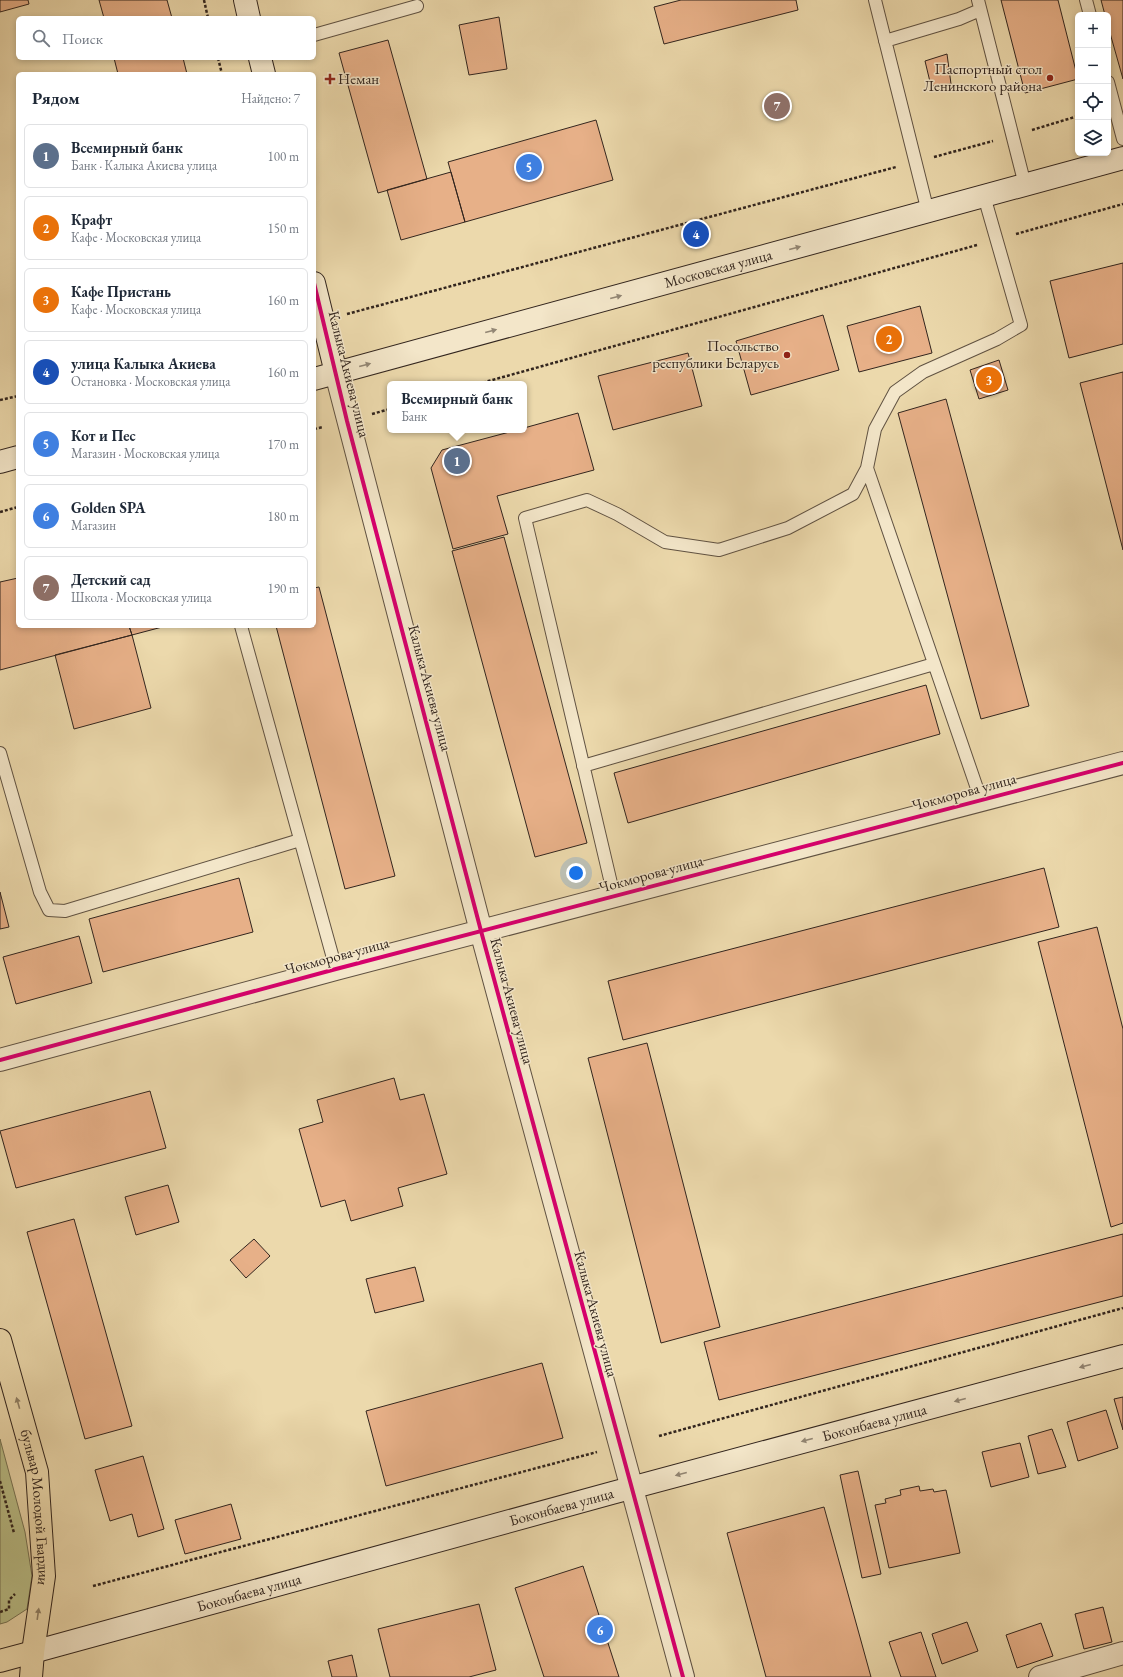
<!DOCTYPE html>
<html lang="ru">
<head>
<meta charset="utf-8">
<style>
  body { margin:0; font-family:"EB Garamond",serif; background:#f2f2f3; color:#1f2937 }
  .controls { position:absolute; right:12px; top:12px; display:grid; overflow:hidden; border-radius:6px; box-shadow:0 2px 6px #0003 }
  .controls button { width:36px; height:36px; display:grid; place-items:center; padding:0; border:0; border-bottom:1px solid #e0e1e3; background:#fff; color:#1f2937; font:20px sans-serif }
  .you { position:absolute; left:576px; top:873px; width:14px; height:14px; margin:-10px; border:3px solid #fff; border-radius:50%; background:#1a73e8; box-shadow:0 0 0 6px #1a73e833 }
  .badge { display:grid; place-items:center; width:26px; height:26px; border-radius:50%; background:#d93025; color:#fff; font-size:13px; font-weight:700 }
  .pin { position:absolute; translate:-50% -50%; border:2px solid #fff; box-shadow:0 1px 4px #0006 }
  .popup { position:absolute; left:387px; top:381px; width:140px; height:52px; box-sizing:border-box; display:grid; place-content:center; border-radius:6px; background:#fff; filter:drop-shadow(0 1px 3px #0005); font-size:13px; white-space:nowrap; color:#747a83 }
  .popup b { font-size:15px; color:#1f2937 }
  .popup::after { content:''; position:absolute; left:50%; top:100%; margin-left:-8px; border:8px solid transparent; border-top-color:#fff }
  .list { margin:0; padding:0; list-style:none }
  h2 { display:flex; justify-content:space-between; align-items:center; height:52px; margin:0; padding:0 16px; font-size:17px }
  h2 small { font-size:13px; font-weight:400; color:#747a83 }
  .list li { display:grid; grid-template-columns:26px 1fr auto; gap:12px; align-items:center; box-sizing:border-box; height:64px; margin:0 8px 8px; padding:0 8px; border:1px solid #e0e1e3; border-radius:6px }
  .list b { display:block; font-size:15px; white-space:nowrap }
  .list p { margin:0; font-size:13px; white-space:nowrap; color:#747a83 }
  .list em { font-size:13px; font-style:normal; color:#747a83 }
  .icon { flex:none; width:22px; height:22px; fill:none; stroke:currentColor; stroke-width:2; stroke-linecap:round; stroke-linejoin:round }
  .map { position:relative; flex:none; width:1123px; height:1677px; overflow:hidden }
  .search { position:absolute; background:#fff; box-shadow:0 2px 6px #0003; left:16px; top:16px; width:300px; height:44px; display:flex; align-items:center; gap:10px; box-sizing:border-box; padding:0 14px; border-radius:6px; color:#747a83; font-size:15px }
  .panel { position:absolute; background:#fff; box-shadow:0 2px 6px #0003; left:16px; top:72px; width:300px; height:556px; border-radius:6px }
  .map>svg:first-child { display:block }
  .green { fill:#babf88; stroke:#767253 }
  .building { fill:#e7b088; stroke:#32251e }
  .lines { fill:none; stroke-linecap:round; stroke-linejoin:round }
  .lane-casing { stroke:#605242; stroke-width:14 }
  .street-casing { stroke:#605242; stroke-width:24 }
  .secondary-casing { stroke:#32251e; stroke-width:24 }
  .primary-casing { stroke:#32251e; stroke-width:24 }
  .path { stroke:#32251e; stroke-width:2.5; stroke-dasharray:3 2; stroke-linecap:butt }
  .lane { stroke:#f3e6c9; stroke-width:12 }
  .street { stroke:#f3e6c9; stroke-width:22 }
  .secondary { stroke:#f3e6c9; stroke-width:22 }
  .primary { stroke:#ecd9ac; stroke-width:22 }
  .cycleway-casing { stroke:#f3e6c9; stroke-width:6 }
  .cycleway { stroke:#d6006c; stroke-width:4 }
  .oneway { fill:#928674 }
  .oneway2 { fill:#8f7f65 }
  .poi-dot { fill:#8f2418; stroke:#f3e6c9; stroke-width:1.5 }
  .labels { text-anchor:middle; stroke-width:3; stroke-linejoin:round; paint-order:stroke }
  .poi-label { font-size:15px; fill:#32251e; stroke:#f3e6c9; text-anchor:end }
  .street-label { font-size:15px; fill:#32251e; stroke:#f3e6c9 }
</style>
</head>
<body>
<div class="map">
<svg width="1123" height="1677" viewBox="0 0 1123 1677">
  <rect width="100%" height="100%" fill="#ecd9ac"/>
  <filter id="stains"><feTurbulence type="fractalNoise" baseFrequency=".005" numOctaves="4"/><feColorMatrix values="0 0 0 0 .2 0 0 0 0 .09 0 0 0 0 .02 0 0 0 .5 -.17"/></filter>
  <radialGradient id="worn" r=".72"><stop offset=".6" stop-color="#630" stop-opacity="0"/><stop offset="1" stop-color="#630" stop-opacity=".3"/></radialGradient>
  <path class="green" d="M 0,1439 L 25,1532 L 32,1576 L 27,1609 L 7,1622 L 0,1624 Z"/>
  <path class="building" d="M 0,0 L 28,0 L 29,4 L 0,12 Z
    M 99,0 L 167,0 L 172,18 L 104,18 Z
    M 681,0 L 796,0 L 798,10 L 664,44 L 654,7 Z
    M 1001,0 L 1058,0 L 1078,79 L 1025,93 Z
    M 1101,0 L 1123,0 L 1123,79 L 1108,26 L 1108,15 L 1105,15 Z
    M 499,17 L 507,69 L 469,75 L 459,25 Z
    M 388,40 L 427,179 L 378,193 L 339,53 Z
    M 947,54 L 951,84 L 931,86 L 925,61 Z
    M 114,58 L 183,58 L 187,74 L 118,74 Z
    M 596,120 L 613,180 L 465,222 L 448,162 Z
    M 451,172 L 465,222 L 401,240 L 387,190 Z
    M 1123,263 L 1123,344 L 1069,358 L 1050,281 Z
    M 920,306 L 932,353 L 859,372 L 847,326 Z
    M 823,315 L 839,370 L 751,395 L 736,341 Z
    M 688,353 L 702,406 L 613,430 L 598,376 Z
    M 999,360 L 1008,390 L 979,399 L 970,370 Z
    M 1123,372 L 1123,550 L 1080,383 Z
    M 946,399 L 1029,706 L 981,719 L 898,413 Z
    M 578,413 L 594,470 L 497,496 L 508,534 L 453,549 L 431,468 L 442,450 L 517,430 L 524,430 L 524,428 Z
    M 504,537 L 587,843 L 535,857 L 452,551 Z
    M 18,578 L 18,626 L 129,626 L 132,635 L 0,670 L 0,582 Z
    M 319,587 L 395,876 L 345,889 L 276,626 L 314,626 L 314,588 Z
    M 129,626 L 166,626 L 132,635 Z
    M 132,635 L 151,708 L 74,729 L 55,655 Z
    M 926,685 L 940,734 L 628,823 L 614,773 Z
    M 1044,868 L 1059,927 L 623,1040 L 608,981 Z
    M 239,878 L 253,932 L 103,972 L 89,919 Z
    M 0,892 L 9,927 L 0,929 Z
    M 1097,927 L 1123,1029 L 1123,1223 L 1111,1227 L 1038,942 Z
    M 79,936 L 92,983 L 16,1004 L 3,957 Z
    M 647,1043 L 720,1327 L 661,1343 L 588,1058 Z
    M 394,1078 L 400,1100 L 424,1094 L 447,1174 L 398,1188 L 403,1206 L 351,1221 L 345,1200 L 321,1207 L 299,1129 L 323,1122 L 317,1100 Z
    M 150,1091 L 166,1148 L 16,1188 L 0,1131 Z
    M 168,1185 L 179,1222 L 136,1235 L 125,1197 Z
    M 74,1219 L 132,1426 L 85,1439 L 27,1232 Z
    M 1123,1234 L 1123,1296 L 719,1400 L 704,1342 Z
    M 254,1239 L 270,1256 L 246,1278 L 230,1260 Z
    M 415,1267 L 424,1301 L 375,1313 L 366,1279 Z
    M 542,1363 L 563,1438 L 386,1486 L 366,1411 Z
    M 1123,1397 L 1123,1430 L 1114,1399 Z
    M 1106,1410 L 1118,1448 L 1078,1461 L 1067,1422 Z
    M 1052,1429 L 1066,1467 L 1038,1474 L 1028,1436 Z
    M 1020,1443 L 1029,1477 L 991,1487 L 982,1452 Z
    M 143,1456 L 164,1529 L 138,1537 L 132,1514 L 110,1521 L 95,1470 Z
    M 858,1471 L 881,1574 L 862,1578 L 840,1475 Z
    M 919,1486 L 920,1491 L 933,1489 L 934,1492 L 946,1490 L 960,1553 L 889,1568 L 875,1505 L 886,1503 L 885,1499 L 901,1495 L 900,1490 Z
    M 231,1504 L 241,1539 L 185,1554 L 175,1520 Z
    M 824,1507 L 871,1677 L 766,1677 L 727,1533 Z
    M 583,1566 L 619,1677 L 544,1677 L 515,1588 Z
    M 479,1604 L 496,1670 L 469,1677 L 390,1677 L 378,1629 Z
    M 1103,1607 L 1112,1642 L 1084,1649 L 1075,1614 Z
    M 967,1622 L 978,1651 L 942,1664 L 932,1634 Z
    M 1041,1623 L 1053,1656 L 1017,1668 L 1006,1635 Z
    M 921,1632 L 936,1677 L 901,1677 L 889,1642 Z
    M 352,1655 L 357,1677 L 332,1677 L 328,1661 Z"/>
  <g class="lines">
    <g class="lane-casing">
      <path id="lane" d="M 875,0 L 928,212
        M 978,0 L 1025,185
        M 1086,0 L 1090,15
        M 314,35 L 417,6
        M 885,41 L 959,19 L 980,10
        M 1108,82 L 1123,139
        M 867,468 L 981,800
        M 241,626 L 336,969
        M 0,753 L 40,892 L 49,910 L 65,911 L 300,840
        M 583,766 L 934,664
        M 614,896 L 525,518 L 587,500 L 617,514 L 665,542 L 719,550 L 788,528 L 853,494 L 867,468 L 875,429 L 895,392 L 923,372 L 997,339 L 1021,325 L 984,196"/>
    </g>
    <g class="street-casing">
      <path id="street" d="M 336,373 L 481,931 L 683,1677
        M 0,1060 L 336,969 L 1123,763
        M 1040,1677 L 1123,1653"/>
    </g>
    <g class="secondary-casing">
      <g id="secondary">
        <path d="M 245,0 L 249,18"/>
        <path d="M 260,58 L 264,74"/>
        <path d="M 314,283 L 336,373"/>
        <path id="s1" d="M 314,379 L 1123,158"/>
        <path d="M 0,462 L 18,457"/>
        <path id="s2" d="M 33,1652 L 612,1493 L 1123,1356"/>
      </g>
    </g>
    <g class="primary-casing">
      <g id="primary">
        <path id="s3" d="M 0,1340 L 37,1472 L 44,1576 L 33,1652 L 31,1677"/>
        <path d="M 0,1661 L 33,1652"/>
      </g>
    </g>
    <path class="path" d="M 204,0 L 208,18
      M 218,58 L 222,74
      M 1032,130 L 1078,116
      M 934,157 L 993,141
      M 1016,234 L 1123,204
      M 347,314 L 896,167
      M 478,384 L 977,245
      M 0,400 L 18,396
      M 372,414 L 390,409
      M 314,429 L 323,427
      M 0,512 L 18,507
      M 659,1436 L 1123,1308
      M 0,1481 L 14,1533
      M 93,1586 L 597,1452
      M 0,1612 L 9,1609 L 9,1600 L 15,1594"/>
    <use href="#lane" class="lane"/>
    <use href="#street" class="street"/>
    <use href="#secondary" class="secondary"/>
    <use href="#primary" class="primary"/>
    <g class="cycleway-casing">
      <path id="cycleway" d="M 314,283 L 347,421 L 481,931 L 683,1677
        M 0,1060 L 336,969 L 1123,763"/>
    </g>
    <use href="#cycleway" class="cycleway"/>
  </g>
  <defs><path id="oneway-solid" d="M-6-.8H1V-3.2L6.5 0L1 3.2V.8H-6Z"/></defs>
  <g class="oneway">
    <use href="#oneway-solid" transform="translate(795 248) rotate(-15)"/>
    <use href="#oneway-solid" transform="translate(616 297) rotate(-15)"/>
    <use href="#oneway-solid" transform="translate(491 331) rotate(-15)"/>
    <use href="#oneway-solid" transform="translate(365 365) rotate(-15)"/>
    <use href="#oneway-solid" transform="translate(1085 1366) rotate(165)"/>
    <use href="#oneway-solid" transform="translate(960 1400) rotate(165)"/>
    <use href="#oneway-solid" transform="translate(807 1440) rotate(165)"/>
    <use href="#oneway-solid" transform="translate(681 1474) rotate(165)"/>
  </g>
  <g class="oneway2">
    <use href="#oneway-solid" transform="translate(18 1403) rotate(-106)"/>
    <use href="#oneway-solid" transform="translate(38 1614) rotate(-82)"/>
  </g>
  <g class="poi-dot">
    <circle cx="1050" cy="78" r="4"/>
    <path d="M328 73h4v4h4v4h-4v4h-4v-4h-4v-4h4z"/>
    <circle cx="787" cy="355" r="4"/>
  </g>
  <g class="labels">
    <g class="poi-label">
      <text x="1042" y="74">Паспортный стол<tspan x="1042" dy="17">Ленинского района</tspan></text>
      <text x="338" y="84" text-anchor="start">Неман</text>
      <text x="779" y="351">Посольство<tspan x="779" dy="17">республики Беларусь</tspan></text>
    </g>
    <g class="street-label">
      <text dy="5" stroke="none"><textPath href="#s1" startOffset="419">Московская улица</textPath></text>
      <text transform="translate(349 374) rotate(76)" y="5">Калыка Акиева улица</text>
      <text transform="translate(430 688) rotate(75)" y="5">Калыка Акиева улица</text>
      <text transform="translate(964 792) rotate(-15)" y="5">Чокморова улица</text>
      <text transform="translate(651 874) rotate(-15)" y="5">Чокморова улица</text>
      <text transform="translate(337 956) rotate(-15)" y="5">Чокморова улица</text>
      <text transform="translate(512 1001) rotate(75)" y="5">Калыка Акиева улица</text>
      <text transform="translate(596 1314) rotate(75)" y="5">Калыка Акиева улица</text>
      <text dy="5" stroke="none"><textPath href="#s2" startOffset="872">Боконбаева улица</textPath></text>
      <text dy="5" stroke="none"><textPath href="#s3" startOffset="172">бульвар Молодой Гвардии</textPath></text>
      <text dy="5" stroke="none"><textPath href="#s2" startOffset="548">Боконбаева улица</textPath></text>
      <text dy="5" stroke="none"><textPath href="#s2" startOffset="224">Боконбаева улица</textPath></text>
    </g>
  </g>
  <rect width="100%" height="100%" filter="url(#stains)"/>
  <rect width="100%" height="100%" fill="url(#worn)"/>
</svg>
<div class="controls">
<button>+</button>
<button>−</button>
<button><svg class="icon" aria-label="locate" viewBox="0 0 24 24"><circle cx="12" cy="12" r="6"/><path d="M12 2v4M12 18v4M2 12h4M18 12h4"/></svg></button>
<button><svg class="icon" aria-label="layers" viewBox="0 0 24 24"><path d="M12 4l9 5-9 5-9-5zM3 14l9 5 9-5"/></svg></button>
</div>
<div class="you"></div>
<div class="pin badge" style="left:457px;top:461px;background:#5c6f8a">1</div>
<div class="popup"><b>Всемирный банк</b>Банк</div>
<div class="pin badge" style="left:889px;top:339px;background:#e8710a">2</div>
<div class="pin badge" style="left:989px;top:380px;background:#e8710a">3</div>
<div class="pin badge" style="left:696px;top:234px;background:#1a4fb4">4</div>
<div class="pin badge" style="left:529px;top:167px;background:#3f7fe0">5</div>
<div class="pin badge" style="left:600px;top:1630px;background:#3f7fe0">6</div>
<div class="pin badge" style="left:777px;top:106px;background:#8d6e63">7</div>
<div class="search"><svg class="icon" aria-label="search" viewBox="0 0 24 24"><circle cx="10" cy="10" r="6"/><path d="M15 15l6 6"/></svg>Поиск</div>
<section class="panel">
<h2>Рядом<small>Найдено: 7</small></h2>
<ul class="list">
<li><span class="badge" style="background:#5c6f8a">1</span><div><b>Всемирный банк</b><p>Банк · Калыка Акиева улица</p></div><em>100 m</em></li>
<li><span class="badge" style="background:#e8710a">2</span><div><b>Крафт</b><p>Кафе · Московская улица</p></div><em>150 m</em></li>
<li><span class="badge" style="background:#e8710a">3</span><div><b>Кафе Пристань</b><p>Кафе · Московская улица</p></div><em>160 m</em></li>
<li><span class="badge" style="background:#1a4fb4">4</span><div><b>улица Калыка Акиева</b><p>Остановка · Московская улица</p></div><em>160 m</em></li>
<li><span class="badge" style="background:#3f7fe0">5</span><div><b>Кот и Пес</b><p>Магазин · Московская улица</p></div><em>170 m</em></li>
<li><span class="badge" style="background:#3f7fe0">6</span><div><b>Golden SPA</b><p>Магазин</p></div><em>180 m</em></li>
<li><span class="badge" style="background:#8d6e63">7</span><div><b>Детский сад</b><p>Школа · Московская улица</p></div><em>190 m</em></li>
</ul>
</section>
</div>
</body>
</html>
